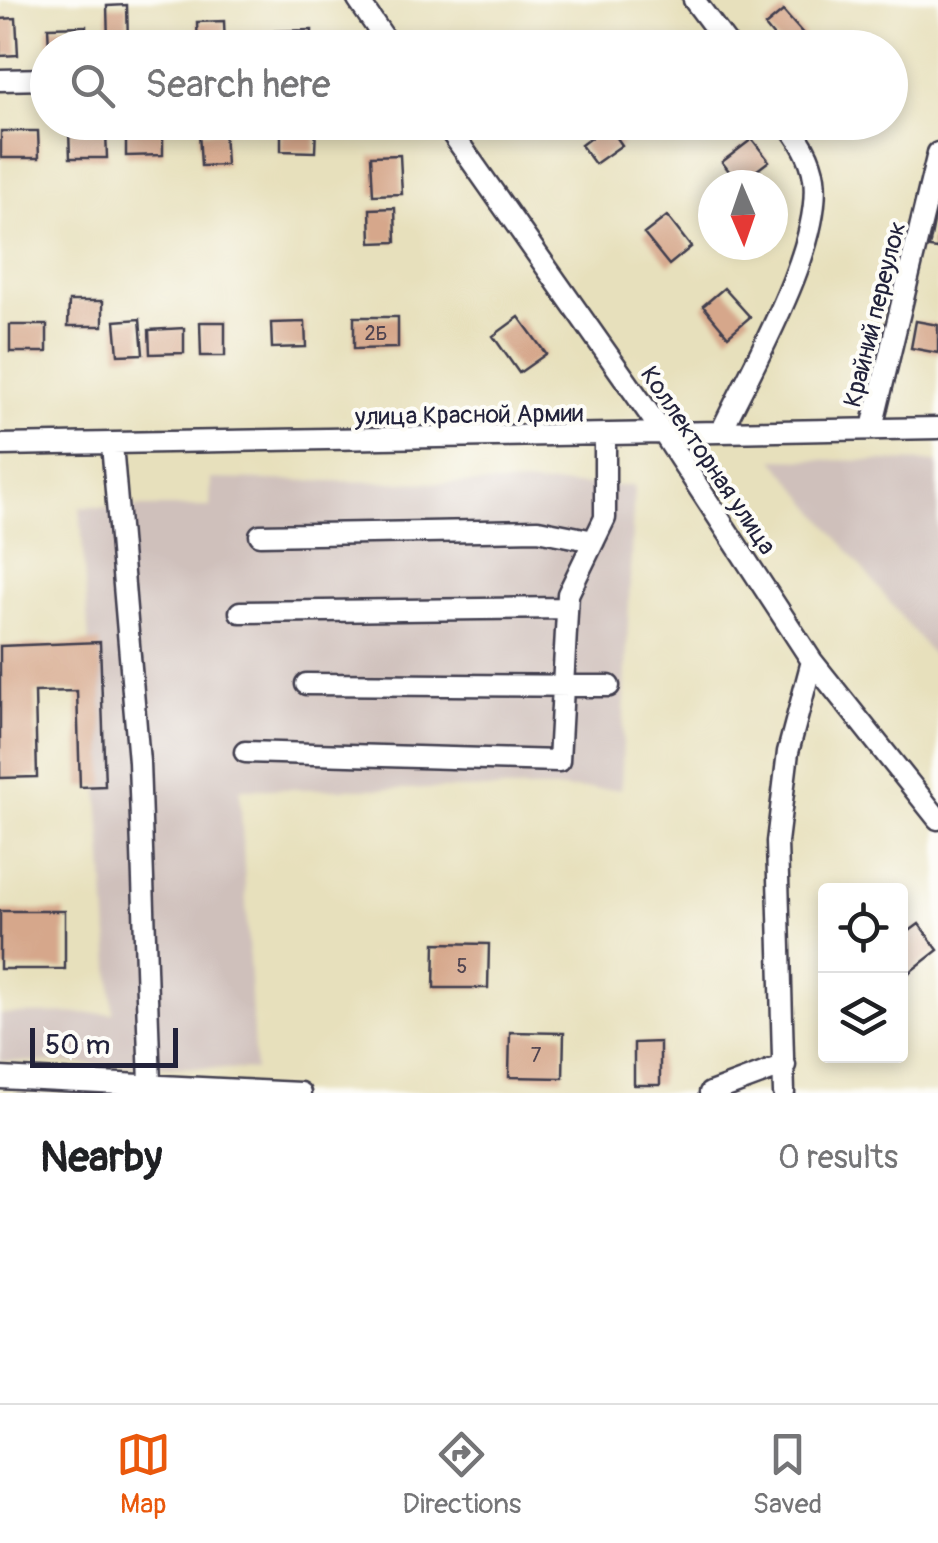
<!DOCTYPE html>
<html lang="en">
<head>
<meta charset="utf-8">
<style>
  body { margin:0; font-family:Pangolin,sans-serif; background:#f2f2f2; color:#202124 }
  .controls { position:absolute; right:30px; bottom:30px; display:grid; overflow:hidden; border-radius:10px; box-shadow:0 5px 15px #0003 }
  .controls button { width:90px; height:90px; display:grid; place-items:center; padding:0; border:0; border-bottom:2px solid #e0e0e0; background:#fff; color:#202124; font:50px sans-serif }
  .compass { position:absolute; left:698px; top:170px; width:90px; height:90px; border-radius:50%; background:#fff; box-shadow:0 5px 15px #0003; rotate:178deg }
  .scale { position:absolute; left:30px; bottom:25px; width:148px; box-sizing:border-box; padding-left:10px; border:5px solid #22223b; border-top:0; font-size:28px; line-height:35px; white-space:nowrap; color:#22223b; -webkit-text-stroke:8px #fdfcf7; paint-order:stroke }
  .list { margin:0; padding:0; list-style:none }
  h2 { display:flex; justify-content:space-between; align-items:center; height:130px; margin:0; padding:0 40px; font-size:42px }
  h2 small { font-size:32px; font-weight:400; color:#757577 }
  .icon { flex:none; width:55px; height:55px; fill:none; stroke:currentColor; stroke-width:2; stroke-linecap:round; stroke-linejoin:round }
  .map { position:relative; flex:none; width:938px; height:1093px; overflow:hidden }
  .search { position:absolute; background:#fff; box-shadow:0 5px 15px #0003; left:30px; right:30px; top:30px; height:110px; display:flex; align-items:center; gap:25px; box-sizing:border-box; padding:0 35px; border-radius:55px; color:#757577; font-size:38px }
  .sheet { height:310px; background:#fff }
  nav { display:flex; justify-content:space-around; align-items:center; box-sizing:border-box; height:140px; border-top:2px solid #e0e0e0; background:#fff; font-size:28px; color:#757577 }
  nav a { display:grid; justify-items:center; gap:5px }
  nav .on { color:#ea580c }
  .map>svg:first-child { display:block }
  .industrial { fill:#cfc0bb }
  .building { fill:#d6a78b }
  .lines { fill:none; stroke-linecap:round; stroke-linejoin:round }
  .minor-casing { stroke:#403e4e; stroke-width:25 }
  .minor { stroke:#fff; stroke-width:20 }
  .labels { text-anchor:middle; stroke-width:8; stroke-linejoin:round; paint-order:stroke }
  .number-label { font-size:20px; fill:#4f434f }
  .street-label { font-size:25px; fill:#22223b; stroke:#fdfcf7 }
</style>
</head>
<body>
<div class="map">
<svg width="938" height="1093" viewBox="0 0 938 1093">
  <rect width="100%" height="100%" fill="#fdfcf7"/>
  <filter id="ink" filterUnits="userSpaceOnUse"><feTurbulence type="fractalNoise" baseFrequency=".01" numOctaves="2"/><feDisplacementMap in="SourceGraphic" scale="20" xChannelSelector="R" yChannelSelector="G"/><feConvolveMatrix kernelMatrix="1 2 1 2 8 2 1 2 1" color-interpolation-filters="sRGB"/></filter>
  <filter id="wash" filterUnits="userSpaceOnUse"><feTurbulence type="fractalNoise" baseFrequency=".0048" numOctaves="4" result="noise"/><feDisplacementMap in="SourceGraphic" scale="40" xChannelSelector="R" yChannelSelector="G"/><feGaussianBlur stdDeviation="2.25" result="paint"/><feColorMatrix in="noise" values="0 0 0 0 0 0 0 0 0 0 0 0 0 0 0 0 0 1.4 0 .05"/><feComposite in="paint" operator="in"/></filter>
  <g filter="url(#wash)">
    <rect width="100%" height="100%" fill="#e7e0bc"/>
    <path class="industrial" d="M 774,459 L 938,462 L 938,662 Z
      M 211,479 L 634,486 L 621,789 L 240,789 L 255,1070 L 0,1061 L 0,1014 L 113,1013 L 80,507 L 210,507 Z"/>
    <g id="blocks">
      <path class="building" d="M 127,5 L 128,42 L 108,42 L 107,6 Z
        M 783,11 L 805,36 L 791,48 L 783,48 L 765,26 Z
        M 16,18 L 18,55 L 0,56 L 0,19 Z
        M 224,21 L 225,48 L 198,48 L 197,22 Z
        M 86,26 L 86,48 L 49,48 L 48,27 Z
        M 312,30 L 312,48 L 275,48 L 275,31 Z
        M 608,125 L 622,145 L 595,164 L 581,145 Z
        M 281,126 L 316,127 L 315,152 L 281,151 Z
        M 163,128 L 163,155 L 126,156 L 126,129 Z
        M 1,131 L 38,131 L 39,158 L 1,158 Z
        M 69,131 L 106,131 L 107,158 L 70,158 Z
        M 224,131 L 226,165 L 201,166 L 199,132 Z
        M 752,139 L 769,161 L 739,184 L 722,162 Z
        M 400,155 L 402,194 L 373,195 L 371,156 Z
        M 395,208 L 396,242 L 371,243 L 370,209 Z
        M 936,212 L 938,213 L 938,249 L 929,248 Z
        M 667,216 L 691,247 L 669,265 L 644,234 Z
        M 724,288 L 750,317 L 728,336 L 703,306 Z
        M 69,301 L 103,301 L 103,326 L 68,326 Z
        M 354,317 L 398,317 L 398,348 L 354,349 Z
        M 519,317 L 546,354 L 519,373 L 493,336 Z
        M 140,319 L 143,354 L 118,355 L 115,321 Z
        M 916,321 L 938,325 L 938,353 L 911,348 Z
        M 200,322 L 225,322 L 225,356 L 201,356 Z
        M 305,322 L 306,347 L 272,348 L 271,323 Z
        M 10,325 L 47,325 L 47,352 L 10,352 Z
        M 184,328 L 184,353 L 150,354 L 149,330 Z
        M 100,642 L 105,786 L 80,787 L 77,691 L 35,692 L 37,777 L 0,778 L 0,646 Z
        M 0,911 L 65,911 L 65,969 L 0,969 Z
        M 919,924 L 938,950 L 906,975 L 900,968 L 900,938 Z
        M 435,943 L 489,944 L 488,988 L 434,988 Z
        M 510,1032 L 564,1033 L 563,1078 L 509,1077 Z
        M 660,1042 L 660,1085 L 634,1085 L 634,1043 Z"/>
    </g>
  </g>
  <g filter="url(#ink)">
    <use href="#blocks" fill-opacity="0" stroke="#403e4e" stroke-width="2.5"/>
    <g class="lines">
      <g class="minor-casing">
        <path id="minor" d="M 358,0 L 391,48
          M 694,0 L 730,48
          M 0,80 L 48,79
          M 444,122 L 665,436 L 812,661 L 938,819
          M 872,428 L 938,153
          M 721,432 C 751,368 823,247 814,178 C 811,156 799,139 786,122
          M 112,444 L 139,762 L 150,1085
          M 0,445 L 938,428
          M 260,535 L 538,530 L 594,541
          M 240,612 L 567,608
          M 306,684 L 609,686
          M 245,752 L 559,761 L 568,594 L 605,518 L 605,437
          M 0,1078 L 300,1093
          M 710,1093 L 785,1065
          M 784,1093 L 777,842 L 788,752 L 812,661"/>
      </g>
      <use href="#minor" class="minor"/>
    </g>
  </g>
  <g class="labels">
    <g class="number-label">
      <text x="376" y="340">2Б</text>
      <text x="462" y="973">5</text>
      <text x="536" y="1062">7</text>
    </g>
    <g class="street-label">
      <text transform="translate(874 314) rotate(-76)" y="9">Крайний переулок</text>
      <text transform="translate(469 414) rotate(-1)" y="9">улица Красной Армии</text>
      <text transform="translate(709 460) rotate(56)" y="9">Коллекторная улица</text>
    </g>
  </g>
</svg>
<div class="controls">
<button><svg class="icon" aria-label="locate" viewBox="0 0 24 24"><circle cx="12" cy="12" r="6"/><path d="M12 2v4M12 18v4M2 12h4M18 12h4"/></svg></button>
<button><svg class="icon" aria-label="layers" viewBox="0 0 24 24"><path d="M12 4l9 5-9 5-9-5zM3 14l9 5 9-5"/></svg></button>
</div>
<svg class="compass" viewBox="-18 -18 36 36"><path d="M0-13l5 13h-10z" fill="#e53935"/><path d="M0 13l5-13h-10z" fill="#757577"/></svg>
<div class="scale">50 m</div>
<div class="search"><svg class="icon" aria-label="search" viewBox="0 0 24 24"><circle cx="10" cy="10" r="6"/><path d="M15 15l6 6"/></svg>Search here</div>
</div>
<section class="sheet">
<h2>Nearby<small>0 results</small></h2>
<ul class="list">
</ul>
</section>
<nav>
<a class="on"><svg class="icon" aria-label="map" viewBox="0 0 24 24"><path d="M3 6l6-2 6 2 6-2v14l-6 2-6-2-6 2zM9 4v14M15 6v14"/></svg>Map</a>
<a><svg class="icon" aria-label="directions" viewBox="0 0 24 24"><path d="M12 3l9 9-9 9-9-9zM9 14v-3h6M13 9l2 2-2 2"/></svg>Directions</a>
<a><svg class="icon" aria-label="saved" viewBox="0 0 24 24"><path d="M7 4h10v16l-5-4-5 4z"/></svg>Saved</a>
</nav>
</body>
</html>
